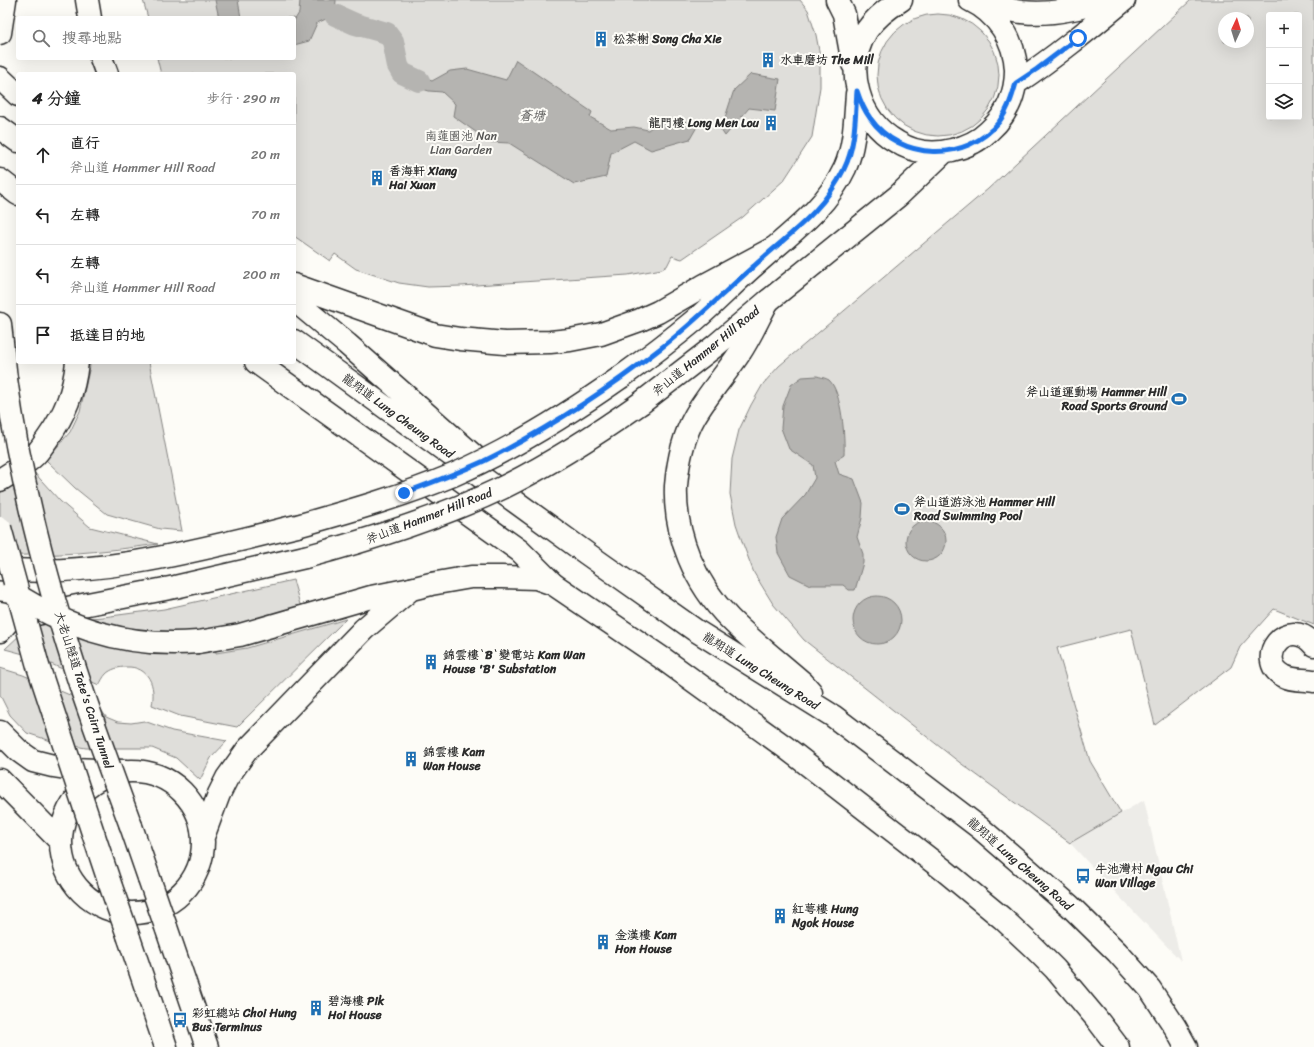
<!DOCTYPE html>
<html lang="zh-TW">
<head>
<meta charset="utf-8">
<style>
  body { margin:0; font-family:Sriracha,"LXGW WenKai TC",sans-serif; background:#f6f6f6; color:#222 }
  .controls { position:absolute; right:12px; top:12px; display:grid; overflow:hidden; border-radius:4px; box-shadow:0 4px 16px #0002 }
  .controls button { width:36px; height:36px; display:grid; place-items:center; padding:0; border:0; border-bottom:1px solid #e0e0e0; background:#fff; color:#222; font:20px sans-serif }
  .compass { position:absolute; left:1218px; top:12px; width:36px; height:36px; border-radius:50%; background:#fff; box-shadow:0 4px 16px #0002; rotate:4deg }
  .stop { position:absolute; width:12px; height:12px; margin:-9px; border:3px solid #1a73e8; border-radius:50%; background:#fff }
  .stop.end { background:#1a73e8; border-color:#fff; box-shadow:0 1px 4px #0008 }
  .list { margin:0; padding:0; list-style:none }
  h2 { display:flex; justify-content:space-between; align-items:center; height:52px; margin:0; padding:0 16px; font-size:17px }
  h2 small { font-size:13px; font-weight:400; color:#767676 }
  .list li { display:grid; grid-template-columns:26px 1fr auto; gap:12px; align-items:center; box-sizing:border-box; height:60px; padding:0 16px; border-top:1px solid #e0e0e0 }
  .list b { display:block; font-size:15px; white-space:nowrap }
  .list p { margin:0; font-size:13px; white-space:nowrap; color:#767676 }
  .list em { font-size:13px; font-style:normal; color:#767676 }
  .icon { flex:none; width:22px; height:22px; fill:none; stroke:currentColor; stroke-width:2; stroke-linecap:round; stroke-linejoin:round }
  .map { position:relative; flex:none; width:1314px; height:1047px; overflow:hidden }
  .search { position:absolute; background:#fff; box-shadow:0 4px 16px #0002; left:16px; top:16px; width:280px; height:44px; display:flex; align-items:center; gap:10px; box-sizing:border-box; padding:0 14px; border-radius:4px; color:#767676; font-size:15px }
  .panel { position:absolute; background:#fff; box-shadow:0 4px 16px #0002; left:16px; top:72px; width:280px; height:292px; border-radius:4px }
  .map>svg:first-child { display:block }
  .built { fill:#edece8 }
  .green { fill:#dfdeda; stroke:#858482; fill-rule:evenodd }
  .water { fill:#b5b4b1; stroke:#7e7d7b }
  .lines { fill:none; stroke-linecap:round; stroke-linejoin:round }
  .canal { stroke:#b5b4b1; stroke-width:22 }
  .minor-casing { stroke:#2b2b2b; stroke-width:25 }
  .major-casing { stroke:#2b2b2b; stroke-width:25 }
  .highway-casing { stroke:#2b2b2b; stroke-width:25 }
  .minor { stroke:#fdfcf7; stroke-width:22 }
  .major { stroke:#fdfcf7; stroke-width:22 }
  .highway { stroke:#fdfcf7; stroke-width:22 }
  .major-bridge-casing { stroke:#2b2b2b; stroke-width:25; stroke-linecap:butt }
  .highway-bridge-casing { stroke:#2b2b2b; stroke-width:25; stroke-linecap:butt }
  .major-bridge { stroke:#fdfcf7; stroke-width:22 }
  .highway-bridge { stroke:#fdfcf7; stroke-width:22 }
  .route { stroke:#1a73e8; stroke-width:5 }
  .labels { text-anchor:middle; stroke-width:4; stroke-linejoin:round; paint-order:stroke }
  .poi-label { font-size:12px; font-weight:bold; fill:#2b2b2b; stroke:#fdfcf7; text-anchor:start }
  .park-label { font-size:12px; fill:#585857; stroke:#fdfcf7 }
  .street-label { font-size:12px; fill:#2b2b2b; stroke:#fdfcf7 }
  .water-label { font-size:13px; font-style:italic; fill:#5b5b5a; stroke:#fdfcf7 }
</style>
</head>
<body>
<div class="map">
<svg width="1314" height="1047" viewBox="0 0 1314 1047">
  <rect width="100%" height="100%" fill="#fdfcf7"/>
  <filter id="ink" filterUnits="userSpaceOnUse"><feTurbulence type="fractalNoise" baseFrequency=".025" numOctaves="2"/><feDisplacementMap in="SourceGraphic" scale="8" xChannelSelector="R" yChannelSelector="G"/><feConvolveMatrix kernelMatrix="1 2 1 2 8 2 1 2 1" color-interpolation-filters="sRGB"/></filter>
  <g filter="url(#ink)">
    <path class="built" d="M 1144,800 L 1181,961 L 1116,893 L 1070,843 Z"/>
    <path class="green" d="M 143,0 L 800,0 L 808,10 L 816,35 L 820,56 L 820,87 L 812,137 L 784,180 L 743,217 L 682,259 L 672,256 L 667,266 L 662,269 L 628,275 L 461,286 L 428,287 L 399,283 L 356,269 L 335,254 L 330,261 L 294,236 L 294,74 L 161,74 L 157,58 L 294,58 L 294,18 L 148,18 Z
      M 1191,0 L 1314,0 L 1314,625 L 1274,609 L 1240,647 L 1231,667 L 1155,725 L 1131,629 L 1057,648 L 1090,761 L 1121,813 L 1070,843 L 959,762 L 804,640 L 773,604 L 754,573 L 743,544 L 736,524 L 730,494 L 732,459 L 739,430 L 751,405 L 763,384 L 779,366 L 988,189 ZM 1269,15 L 1299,15 L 1299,117 L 1269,117 ZM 1224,18 L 1248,18 L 1248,42 L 1224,42 Z
      M877 75a61 61 0 1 1 122 0a61 61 0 1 1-122 0Z
      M 89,362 L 149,362 L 182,531 L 160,529 L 107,514 L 75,488 L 46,460 L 70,432 L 80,411 L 90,366 Z
      M 32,470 L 60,501 L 90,527 L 158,544 C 104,552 54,556 0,555 L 0,493 Z
      M 293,580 L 301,608 L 214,631 L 216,653 L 247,648 L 346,619 L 237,727 L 180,716 L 152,705 C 156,686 149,666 126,667 C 119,667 111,669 106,674 C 103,677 101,682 99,685 L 35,657 L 5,649 L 22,633 L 42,623 L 62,620 L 103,617 L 164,609 Z
      M 0,668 L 23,675 L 100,708 L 106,717 L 118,722 L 131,723 L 144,721 L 172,731 L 227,741 L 211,758 L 200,780 L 176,758 L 152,748 L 86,748 L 57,743 L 27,733 L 10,715 L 0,695 Z"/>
    <path class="water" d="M 215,0 L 238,0 L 241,18 L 219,18 Z
      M 300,0 L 336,0 L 335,15 L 317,23 L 309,41 L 294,45 L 294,21 L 299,13 Z
      M 516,60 L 592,112 L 590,117 L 611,129 L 634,127 L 648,130 L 658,122 L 676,119 L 698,125 L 690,139 L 651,150 L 634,141 L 611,153 L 606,177 L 574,184 L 509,143 L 490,142 L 453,116 L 455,104 L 442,92 L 429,91 L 416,87 L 421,77 L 432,81 L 450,71 L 467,69 L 506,80 Z
      M 751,74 L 780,79 L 775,111 L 749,108 L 725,136 L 721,130 L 734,90 Z
      M 817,376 C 820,377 826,378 829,380 C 842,392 845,438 844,455 L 835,461 L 839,474 L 854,479 L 863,503 L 862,518 L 857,537 L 863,554 L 863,563 L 855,590 L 849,590 L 843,585 L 810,585 L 790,575 L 778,553 L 776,537 L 782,519 L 805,495 L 815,478 L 813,465 L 789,449 L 781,428 L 783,406 L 791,385 L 802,377 Z
      M906 541a20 20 0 1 1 40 0a20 20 0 1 1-40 0Z
      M853 620a24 24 0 1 1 48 0a24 24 0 1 1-48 0Z"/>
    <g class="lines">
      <path class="canal" d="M 335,15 L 355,24 L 387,33 L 393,41 L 398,66 L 402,73 L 419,81"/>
      <g class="minor-casing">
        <path id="minor" d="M 1314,645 C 1287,613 1253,660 1284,676 C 1293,681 1304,679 1314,681
          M 0,732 L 19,751 L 33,761 L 53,766 L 72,769 L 124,771"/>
      </g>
      <g class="major-casing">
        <path id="major" d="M 837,0 L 844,14 L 853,64
          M 901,0 C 888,8 876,17 867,30 C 843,68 858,120 897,142 C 913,152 933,155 952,150 C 966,147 979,141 989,131 C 1007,115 1016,94 1016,70 C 1015,40 997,13 970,0
          M 977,2 C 992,5 1007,10 1022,12 C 1050,15 1079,9 1105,0
          M 0,78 L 18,95
          M 1016,83 C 1054,58 1089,29 1124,0
          M 621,377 C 646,359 671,340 695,320 C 716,302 736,281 757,263 C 789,234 826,209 845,168 C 855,145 855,119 857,94
          M 641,403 L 715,346 L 768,301 L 898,196 L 944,152
          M 0,569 C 99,578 202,549 297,526
          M 0,613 L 21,617 L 175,587 L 305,557
          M 0,631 L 9,620 L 21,617
          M61 842a71 71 0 1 1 142 0a71 71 0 1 1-142 0Z
          M 0,780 L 61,842
          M 203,837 L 219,794 L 227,778 L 247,750 L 364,629 L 411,589 L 431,584 L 471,577 L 502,577 L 536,578 L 553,584"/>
      </g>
      <g class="highway-casing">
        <path id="highway" d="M 87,0 L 90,18
          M 0,33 L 5,0
          M 101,58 L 107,74
          M 0,128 L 18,141
          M 0,180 L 18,194
          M 294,285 L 435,335 L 460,339 L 505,343 L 550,342 L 570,340 L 601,334 L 640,320 L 658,312 L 703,286 L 772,249
          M 294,300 L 347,344 L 474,456
          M 768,301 C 758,319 750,338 739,354 C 725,375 708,394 695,416 C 683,437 678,462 676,486 C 674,535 695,584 730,619 C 753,642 779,662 803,683 L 811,692
          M 0,324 L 6,379
          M 294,341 L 586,553 L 695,630 L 833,716 L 980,828 L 1070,906 L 1117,952 L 1150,989 L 1175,1027 L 1186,1047
          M 256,362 L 520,551 L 553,584 L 662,658 L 785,747 L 945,871 L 1002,918 L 1034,948 L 1055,969 L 1096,1018 L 1118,1047
          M 0,480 C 11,473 23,466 33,457 C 39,452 43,445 48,438 C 65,414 74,392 77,362
          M 198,642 L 240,635 L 371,597 L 411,589
          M 131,826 L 149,878
          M 94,836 L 110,884
          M 166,927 L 207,1047
          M 129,938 L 166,1047"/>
      </g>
      <use href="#minor" class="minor"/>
      <use href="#major" class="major"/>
      <use href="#highway" class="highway"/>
      <g class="major-bridge-casing">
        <path id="major-bridge" d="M 297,526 C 350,511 403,496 453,475 C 513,449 567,415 621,377
          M 305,557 C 373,539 439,518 502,488 C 551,464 597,434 641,403"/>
      </g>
      <g class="highway-bridge-casing">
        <path id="highway-bridge" d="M 6,379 C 21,486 49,591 83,693 C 98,737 115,782 131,826
          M 0,528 L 38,666 L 94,836
          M 12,592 C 70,630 130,648 198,642
          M 149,878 L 166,927
          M 110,884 L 129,938"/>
      </g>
      <use href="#major-bridge" class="major-bridge"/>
      <use href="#highway-bridge" class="highway-bridge"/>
    </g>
  </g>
  <g class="lines" filter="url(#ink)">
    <path class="route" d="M 404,493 C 431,483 458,473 484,461 C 546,430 606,391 661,348 C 694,323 723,293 754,266 C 788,235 824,211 844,169 C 856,145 855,117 857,91 C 860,100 864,110 870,118 C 900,161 966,163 999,122 C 1008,110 1012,97 1016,83 L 1037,69 L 1078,38"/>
  </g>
  <defs>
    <g id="building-bare" transform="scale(1.2)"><path d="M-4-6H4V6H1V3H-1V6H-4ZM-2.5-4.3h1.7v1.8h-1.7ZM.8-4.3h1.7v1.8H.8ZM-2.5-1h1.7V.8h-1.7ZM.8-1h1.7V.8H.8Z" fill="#1f6fb2" stroke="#fdfcf7" stroke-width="2.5" paint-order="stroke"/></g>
    <g id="stadium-bare" transform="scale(1.2)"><path d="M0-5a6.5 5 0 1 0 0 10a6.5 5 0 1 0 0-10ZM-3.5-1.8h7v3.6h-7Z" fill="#1f6fb2" stroke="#fdfcf7" stroke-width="2.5" paint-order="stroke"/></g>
    <g id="bus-bare" transform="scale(1.2)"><path d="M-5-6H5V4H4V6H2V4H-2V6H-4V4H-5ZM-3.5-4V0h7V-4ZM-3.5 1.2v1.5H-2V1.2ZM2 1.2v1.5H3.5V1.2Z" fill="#1f6fb2" stroke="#fdfcf7" stroke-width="2.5" paint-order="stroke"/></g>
  </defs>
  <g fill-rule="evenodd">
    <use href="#building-bare" x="601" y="39"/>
    <use href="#building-bare" x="768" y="60"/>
    <use href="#building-bare" x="771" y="123"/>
    <use href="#building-bare" x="377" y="178"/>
    <use href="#stadium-bare" x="1179" y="399"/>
    <use href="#stadium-bare" x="902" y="509"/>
    <use href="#building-bare" x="431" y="662"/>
    <use href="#building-bare" x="411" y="759"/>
    <use href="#bus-bare" x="1083" y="876"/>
    <use href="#building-bare" x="780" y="916"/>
    <use href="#building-bare" x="603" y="942"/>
    <use href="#building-bare" x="316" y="1008"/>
    <use href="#bus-bare" x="180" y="1020"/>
  </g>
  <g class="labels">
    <g class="poi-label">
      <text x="613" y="43">松茶榭 Song Cha Xie</text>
      <text x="780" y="64">水車磨坊 The Mill</text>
      <text x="759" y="127" text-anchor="end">龍門樓 Long Men Lou</text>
      <text x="389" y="175">香海軒 Xiang<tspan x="389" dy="14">Hai Xuan</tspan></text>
      <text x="1167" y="396" text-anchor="end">斧山道運動場 Hammer Hill<tspan x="1167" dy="14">Road Sports Ground</tspan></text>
      <text x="914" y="506">斧山道游泳池 Hammer Hill<tspan x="914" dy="14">Road Swimming Pool</tspan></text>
      <text x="443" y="659">錦雲樓‵B‵變電站 Kam Wan<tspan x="443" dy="14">House 'B' Substation</tspan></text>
      <text x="423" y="756">錦雲樓 Kam<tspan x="423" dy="14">Wan House</tspan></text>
      <text x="1095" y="873">牛池灣村 Ngau Chi<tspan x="1095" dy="14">Wan Village</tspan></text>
      <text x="792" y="913">紅萼樓 Hung<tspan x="792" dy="14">Ngok House</tspan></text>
      <text x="615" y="939">金漢樓 Kam<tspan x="615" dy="14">Hon House</tspan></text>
      <text x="328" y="1005">碧海樓 Pik<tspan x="328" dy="14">Hoi House</tspan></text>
      <text x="192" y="1017">彩虹總站 Choi Hung<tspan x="192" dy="14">Bus Terminus</tspan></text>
    </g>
    <g class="park-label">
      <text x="461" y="140">南蓮園池 Nan<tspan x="461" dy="14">Lian Garden</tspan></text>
    </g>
    <g class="street-label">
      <text transform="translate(706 351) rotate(-39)" y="4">斧山道 Hammer Hill Road</text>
      <text transform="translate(398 416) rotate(36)" y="4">龍翔道 Lung Cheung Road</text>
      <text transform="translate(429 516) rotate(-21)" y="4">斧山道 Hammer Hill Road</text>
      <text transform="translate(761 671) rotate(32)" y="4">龍翔道 Lung Cheung Road</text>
      <text transform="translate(84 690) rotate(72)" y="4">大老山隧道 Tate's Cairn Tunnel</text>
      <text transform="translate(1020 864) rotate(41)" y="4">龍翔道 Lung Cheung Road</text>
    </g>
    <g class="water-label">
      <text x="532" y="120">蒼塘</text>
    </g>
  </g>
</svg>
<div class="controls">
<button>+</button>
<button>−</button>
<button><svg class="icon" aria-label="layers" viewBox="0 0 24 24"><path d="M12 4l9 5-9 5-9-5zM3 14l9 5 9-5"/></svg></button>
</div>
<svg class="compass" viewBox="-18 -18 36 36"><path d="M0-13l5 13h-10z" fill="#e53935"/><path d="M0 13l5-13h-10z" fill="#767676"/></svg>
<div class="stop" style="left:1078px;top:38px"></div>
<div class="stop end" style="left:404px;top:493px"></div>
<div class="search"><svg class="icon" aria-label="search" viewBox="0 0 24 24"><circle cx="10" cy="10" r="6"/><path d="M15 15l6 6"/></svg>搜尋地點</div>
<section class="panel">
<h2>4 分鐘<small>步行 · 290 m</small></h2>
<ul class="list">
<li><svg class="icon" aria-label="ahead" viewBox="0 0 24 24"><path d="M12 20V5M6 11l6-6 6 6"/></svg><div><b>直行</b><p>斧山道 Hammer Hill Road</p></div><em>20 m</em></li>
<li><svg class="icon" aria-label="left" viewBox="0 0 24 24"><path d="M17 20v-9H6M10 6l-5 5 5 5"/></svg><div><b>左轉</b></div><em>70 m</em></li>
<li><svg class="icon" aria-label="left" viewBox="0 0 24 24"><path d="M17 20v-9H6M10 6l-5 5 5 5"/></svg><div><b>左轉</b><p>斧山道 Hammer Hill Road</p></div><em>200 m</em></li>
<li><svg class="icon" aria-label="arrive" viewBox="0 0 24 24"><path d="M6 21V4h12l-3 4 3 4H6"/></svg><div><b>抵達目的地</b></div></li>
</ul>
</section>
</div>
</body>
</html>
